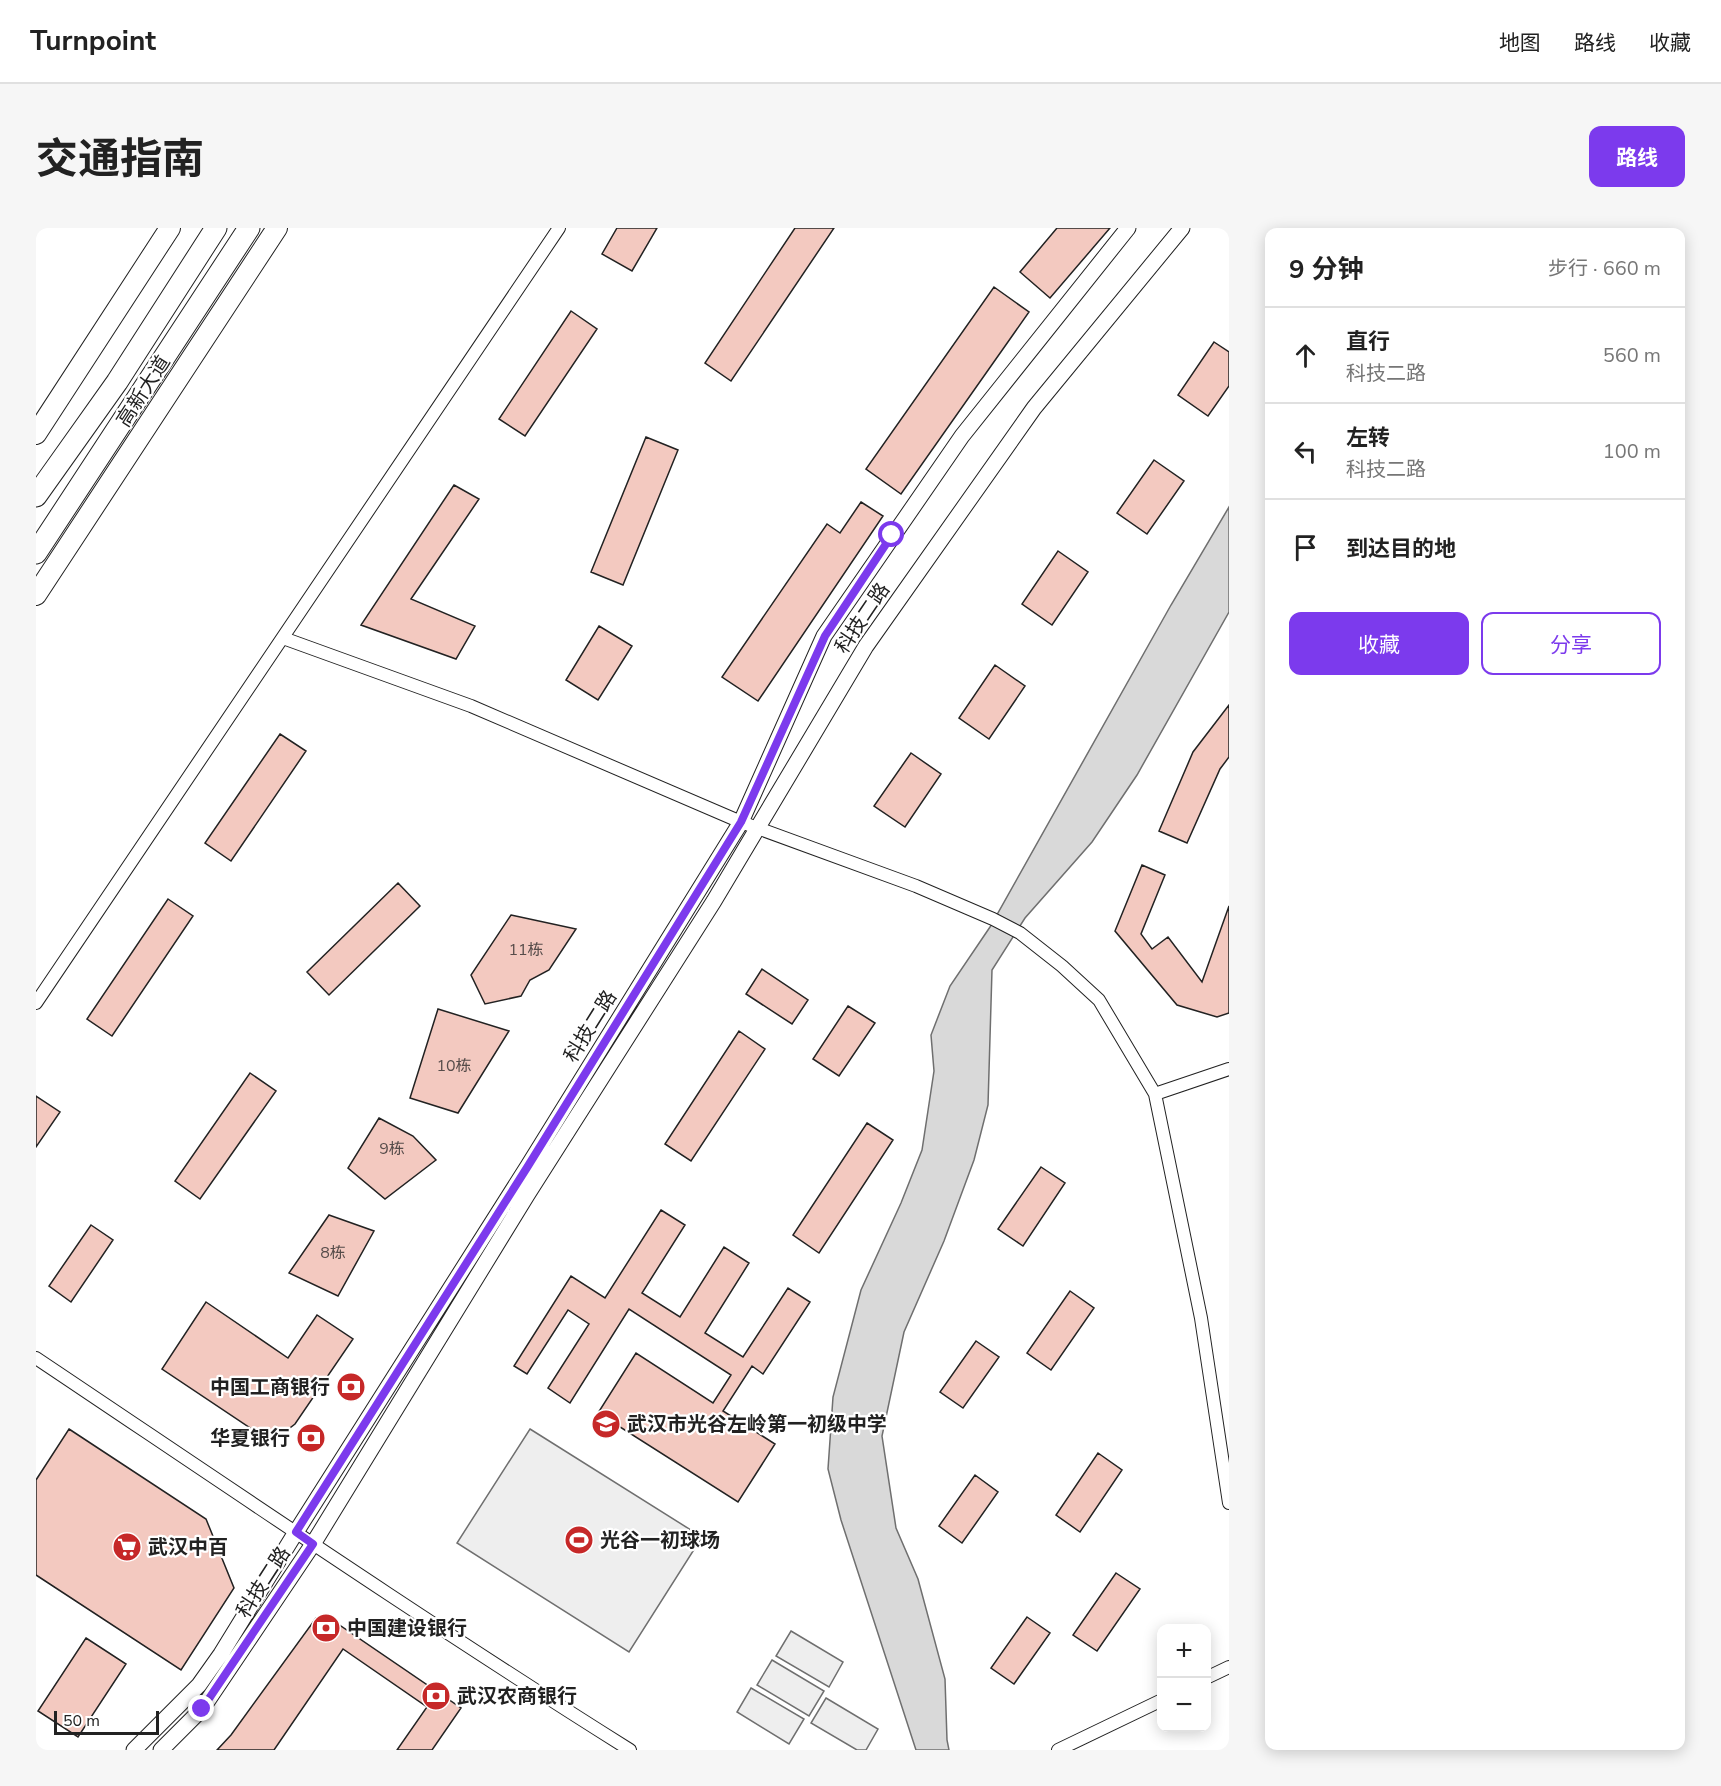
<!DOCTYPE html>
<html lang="zh">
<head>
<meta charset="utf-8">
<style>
  body { margin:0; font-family:"Nunito Sans","Noto Sans SC",sans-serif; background:#f6f6f6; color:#222 }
  .controls { position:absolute; right:18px; bottom:18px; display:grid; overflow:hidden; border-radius:12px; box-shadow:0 3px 15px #0003 }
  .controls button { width:54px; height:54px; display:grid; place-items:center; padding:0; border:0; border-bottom:2px solid #e0e0e0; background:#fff; color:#222; font:30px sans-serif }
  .scale { position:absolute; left:18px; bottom:15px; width:105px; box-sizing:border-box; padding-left:6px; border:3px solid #222; border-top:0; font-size:16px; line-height:21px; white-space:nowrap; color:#222; -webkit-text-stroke:4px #fff; paint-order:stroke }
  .stop { position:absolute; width:18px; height:18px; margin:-14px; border:4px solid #7c3aed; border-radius:50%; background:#fff }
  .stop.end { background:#7c3aed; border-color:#fff; box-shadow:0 2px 6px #0008 }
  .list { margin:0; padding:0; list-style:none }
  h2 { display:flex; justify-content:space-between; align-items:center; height:78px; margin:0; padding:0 24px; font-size:26px }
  h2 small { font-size:20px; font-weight:400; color:#767676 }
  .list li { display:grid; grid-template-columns:39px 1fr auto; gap:18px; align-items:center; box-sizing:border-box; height:96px; padding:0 24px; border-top:2px solid #e0e0e0 }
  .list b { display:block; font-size:22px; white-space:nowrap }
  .list p { margin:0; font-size:20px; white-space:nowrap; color:#767676 }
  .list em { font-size:20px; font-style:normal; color:#767676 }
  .actions { display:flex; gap:12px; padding:18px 24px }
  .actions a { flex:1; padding:14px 0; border:2px solid #7c3aed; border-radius:12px; text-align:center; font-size:21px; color:#7c3aed }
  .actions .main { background:#7c3aed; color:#fff }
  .icon { flex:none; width:33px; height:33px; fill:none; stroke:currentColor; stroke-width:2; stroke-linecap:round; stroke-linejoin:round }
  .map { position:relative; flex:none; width:1193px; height:1522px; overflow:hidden; border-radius:12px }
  header { display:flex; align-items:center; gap:36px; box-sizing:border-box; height:84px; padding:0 30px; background:#fff; border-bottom:2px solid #e0e0e0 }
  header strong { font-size:28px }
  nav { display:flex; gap:33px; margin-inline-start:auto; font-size:21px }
  .intro { display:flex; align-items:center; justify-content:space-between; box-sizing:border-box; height:144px; padding:0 36px }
  h1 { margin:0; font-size:42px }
  .button { padding:15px 27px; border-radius:12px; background:#7c3aed; color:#fff; font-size:21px; font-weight:700 }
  main { display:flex; gap:36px; padding:0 36px }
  aside { flex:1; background:#fff; border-radius:12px; box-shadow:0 3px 15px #0003 }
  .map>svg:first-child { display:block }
  .green { fill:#eee; stroke:#6f6f6f; stroke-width:1.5 }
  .water { fill:#d9d9d9; stroke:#6f6f6f; stroke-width:1.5 }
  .building { fill:#f3c9c0; stroke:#222; stroke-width:1.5 }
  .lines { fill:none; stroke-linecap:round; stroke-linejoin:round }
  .minor-casing { stroke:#222; stroke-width:14 }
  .tertiary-casing { stroke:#222; stroke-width:17 }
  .primary-casing { stroke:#222; stroke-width:22 }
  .trunk-casing { stroke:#222; stroke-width:23 }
  .minor { stroke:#fff; stroke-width:12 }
  .tertiary { stroke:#fff; stroke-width:15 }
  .primary { stroke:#fff; stroke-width:20 }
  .trunk { stroke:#fff; stroke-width:21 }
  .route { stroke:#7c3aed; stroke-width:8 }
  .labels { text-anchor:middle; stroke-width:4.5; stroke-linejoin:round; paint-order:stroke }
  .number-label { font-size:16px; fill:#564c4a }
  .street-label { font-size:20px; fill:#222; stroke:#fff }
  .poi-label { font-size:20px; font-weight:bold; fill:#222; stroke:#fff; text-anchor:start }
</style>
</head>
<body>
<header>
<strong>Turnpoint</strong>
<nav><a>地图</a><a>路线</a><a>收藏</a></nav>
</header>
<div class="intro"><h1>交通指南</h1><a class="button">路线</a></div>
<main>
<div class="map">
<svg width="1193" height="1522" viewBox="0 0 1193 1522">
  <rect width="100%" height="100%" fill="#fff"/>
  <path class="green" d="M 494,1201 L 666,1309 L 593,1424 L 421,1315 Z
    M 755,1403 L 807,1434 L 793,1459 L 740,1428 Z
    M 736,1432 L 788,1463 L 773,1488 L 721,1457 Z
    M 715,1460 L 768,1491 L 753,1516 L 701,1484 Z
    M 790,1470 L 842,1501 L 830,1522 L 821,1522 L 775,1495 Z"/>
  <path class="water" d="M 1193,279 L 1193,384 L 1101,547 L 1056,614 L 989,690 L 956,742 L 952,877 L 938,932 L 908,1013 L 868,1104 L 846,1208 L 860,1300 L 882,1351 L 909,1451 L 911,1512 L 913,1522 L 880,1522 L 805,1292 L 792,1241 L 797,1169 L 825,1062 L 865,975 L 886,922 L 898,843 L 895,807 L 914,758 L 954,699 L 1135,377 Z"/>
  <path class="building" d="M 581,0 L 621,0 L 596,43 L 566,26 Z
    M 759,0 L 798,0 L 695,153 L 669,135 Z
    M 1021,0 L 1074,0 L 1014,70 L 984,44 Z
    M 958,59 L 993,84 L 865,266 L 830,241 Z
    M 535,83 L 561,101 L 489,208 L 463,191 Z
    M 1178,114 L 1193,124 L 1193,158 L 1172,188 L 1142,167 Z
    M 610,209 L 642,222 L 587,357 L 555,344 Z
    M 1118,232 L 1148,253 L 1111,306 L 1081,285 Z
    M 418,257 L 443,271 L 375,371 L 439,398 L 420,431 L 325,397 Z
    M 825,274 L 847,288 L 722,473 L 686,449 L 791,296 L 804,305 Z
    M 1022,323 L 1052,344 L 1016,397 L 986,376 Z
    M 563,398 L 596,418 L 562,472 L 530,452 Z
    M 959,437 L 989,458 L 953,511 L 923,490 Z
    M 1193,477 L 1193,529 L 1184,541 L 1151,615 L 1123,603 L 1157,524 Z
    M 244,506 L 270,523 L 195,633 L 169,615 Z
    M 875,525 L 905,546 L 869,599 L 838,578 Z
    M 1106,637 L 1129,647 L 1105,706 L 1116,721 L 1132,709 L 1166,754 L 1193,678 L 1193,785 L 1181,789 L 1141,777 L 1079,703 Z
    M 362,655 L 384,678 L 293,767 L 271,744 Z
    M 132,671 L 157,688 L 76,808 L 51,791 Z
    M 475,687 L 540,701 L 513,742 L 494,752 L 485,768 L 449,776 L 435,747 Z
    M 726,741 L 772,772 L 756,796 L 710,766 Z
    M 812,778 L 839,795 L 803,848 L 777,831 Z
    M 402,781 L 473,803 L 422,885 L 374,870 Z
    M 703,803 L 729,821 L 655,933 L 629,916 Z
    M 214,845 L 240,863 L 164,971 L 139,953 Z
    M 0,868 L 24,884 L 0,919 Z
    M 343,890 L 377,908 L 400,932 L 349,971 L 312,940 Z
    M 831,895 L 857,912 L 783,1025 L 757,1007 Z
    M 1005,939 L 1029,955 L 987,1018 L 962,1001 Z
    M 625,982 L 649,997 L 606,1065 L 644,1089 L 688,1019 L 713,1035 L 669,1105 L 707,1129 L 752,1060 L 774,1074 L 727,1146 L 716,1138 L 687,1183 L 739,1216 L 702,1274 L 562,1185 L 600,1125 L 677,1175 L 695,1147 L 593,1081 L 534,1175 L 512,1160 L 553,1096 L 532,1082 L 491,1146 L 478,1138 L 535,1048 L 569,1070 Z
    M 293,987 L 338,1003 L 302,1068 L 253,1045 Z
    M 55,997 L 77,1012 L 35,1074 L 13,1058 Z
    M 1034,1063 L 1058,1080 L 1015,1142 L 991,1125 Z
    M 170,1074 L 252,1130 L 281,1087 L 317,1111 L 259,1196 L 242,1209 L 229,1210 L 126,1141 Z
    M 940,1113 L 963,1129 L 927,1180 L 904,1164 Z
    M 33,1201 L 170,1291 L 198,1360 L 145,1442 L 0,1347 L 0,1252 Z
    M 1062,1225 L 1086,1242 L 1044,1304 L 1020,1287 Z
    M 939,1247 L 962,1264 L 926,1315 L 903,1298 Z
    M 1080,1345 L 1104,1361 L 1061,1423 L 1037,1407 Z
    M 991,1389 L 1014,1405 L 978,1456 L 955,1440 Z
    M 280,1390 L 296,1392 L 425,1480 L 396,1522 L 361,1522 L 391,1479 L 307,1421 L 238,1522 L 181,1522 L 195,1507 Z
    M 50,1410 L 90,1436 L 42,1509 L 2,1483 Z"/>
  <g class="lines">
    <g class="minor-casing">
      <path id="minor" d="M 247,410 L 435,478 L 705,594 L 880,658 L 957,691 L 984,705 L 1026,738 L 1063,772 L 1119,866 L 1165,1090 L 1193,1275
        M 0,775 L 523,0
        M 1119,866 L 1193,841
        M 0,1130 C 197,1262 393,1396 594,1522
        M 1170,1450 L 1193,1439
        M 1022,1522 L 1126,1472"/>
    </g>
    <g class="tertiary-casing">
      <path id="tertiary" d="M 98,1522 L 163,1457 L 185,1426 L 260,1304 L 492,938 L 705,594 L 788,408 L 926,208 L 1092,0
        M 125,1522 L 166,1481 L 277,1316 L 491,967 L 678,673 L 830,418 L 998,180 L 1146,0"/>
    </g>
    <g class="primary-casing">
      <path id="primary" d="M 0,206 L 134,0
        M 0,367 L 241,0"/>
    </g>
    <g class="trunk-casing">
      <path id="trunk" d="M 0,268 L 81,154 L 180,0
        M 0,325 L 213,0"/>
    </g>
    <use href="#minor" class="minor"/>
    <use href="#tertiary" class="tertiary"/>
    <use href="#primary" class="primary"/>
    <use href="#trunk" class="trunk"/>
  </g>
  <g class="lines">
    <path class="route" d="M 166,1481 L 277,1316 L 260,1304 L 492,938 L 705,594 L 789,408 L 856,307"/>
  </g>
  <defs>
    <g id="bank-disc" transform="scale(1.5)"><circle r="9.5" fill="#c62828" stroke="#fff"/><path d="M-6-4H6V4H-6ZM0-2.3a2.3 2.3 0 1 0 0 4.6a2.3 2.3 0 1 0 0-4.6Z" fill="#fff"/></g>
    <g id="school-disc" transform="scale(1.5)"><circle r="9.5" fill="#c62828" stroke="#fff"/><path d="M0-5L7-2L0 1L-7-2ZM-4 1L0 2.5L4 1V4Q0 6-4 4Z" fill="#fff"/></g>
    <g id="stadium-disc" transform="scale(1.5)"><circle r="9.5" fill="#c62828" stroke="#fff"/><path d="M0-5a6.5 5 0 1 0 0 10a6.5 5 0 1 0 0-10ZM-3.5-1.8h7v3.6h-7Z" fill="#fff"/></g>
    <g id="supermarket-disc" transform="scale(1.5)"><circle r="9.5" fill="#c62828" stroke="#fff"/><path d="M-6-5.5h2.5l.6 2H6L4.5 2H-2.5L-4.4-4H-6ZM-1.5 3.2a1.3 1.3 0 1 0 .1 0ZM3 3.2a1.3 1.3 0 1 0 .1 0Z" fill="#fff"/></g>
  </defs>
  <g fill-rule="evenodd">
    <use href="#bank-disc" x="315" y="1159"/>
    <use href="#school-disc" x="570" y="1196"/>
    <use href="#bank-disc" x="275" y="1210"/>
    <use href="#stadium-disc" x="543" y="1312"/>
    <use href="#supermarket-disc" x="91" y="1319"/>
    <use href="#bank-disc" x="290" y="1400"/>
    <use href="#bank-disc" x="400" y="1468"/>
  </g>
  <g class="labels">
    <g class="number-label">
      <text x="490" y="727">11栋</text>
      <text x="418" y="843">10栋</text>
      <text x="356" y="926">9栋</text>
      <text x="297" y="1030">8栋</text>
    </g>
    <g class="street-label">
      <text transform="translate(107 163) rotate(-57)" y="7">高新大道</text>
      <text transform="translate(826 390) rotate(-56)" y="7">科技二路</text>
      <text transform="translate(554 798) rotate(-58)" y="7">科技二路</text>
      <text transform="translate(227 1354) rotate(-57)" y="7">科技二路</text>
    </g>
    <g class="poi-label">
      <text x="294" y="1166" text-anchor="end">中国工商银行</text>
      <text x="591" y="1203">武汉市光谷左岭第一初级中学</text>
      <text x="254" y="1217" text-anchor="end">华夏银行</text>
      <text x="564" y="1319">光谷一初球场</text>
      <text x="112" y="1326">武汉中百</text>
      <text x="311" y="1407">中国建设银行</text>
      <text x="421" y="1475">武汉农商银行</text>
    </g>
  </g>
</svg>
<div class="controls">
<button>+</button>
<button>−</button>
</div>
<div class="scale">50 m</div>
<div class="stop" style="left:856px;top:307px"></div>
<div class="stop end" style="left:166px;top:1481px"></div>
</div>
<aside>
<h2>9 分钟<small>步行 · 660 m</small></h2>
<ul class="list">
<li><svg class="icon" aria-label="ahead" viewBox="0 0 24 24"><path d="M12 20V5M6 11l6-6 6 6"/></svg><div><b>直行</b><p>科技二路</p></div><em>560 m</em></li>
<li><svg class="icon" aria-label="left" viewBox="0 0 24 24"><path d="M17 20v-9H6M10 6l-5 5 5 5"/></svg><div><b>左转</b><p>科技二路</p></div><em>100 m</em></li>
<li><svg class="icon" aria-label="arrive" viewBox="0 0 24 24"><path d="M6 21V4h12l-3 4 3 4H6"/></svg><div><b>到达目的地</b></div></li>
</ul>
<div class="actions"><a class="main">收藏</a><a>分享</a></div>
</aside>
</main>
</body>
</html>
